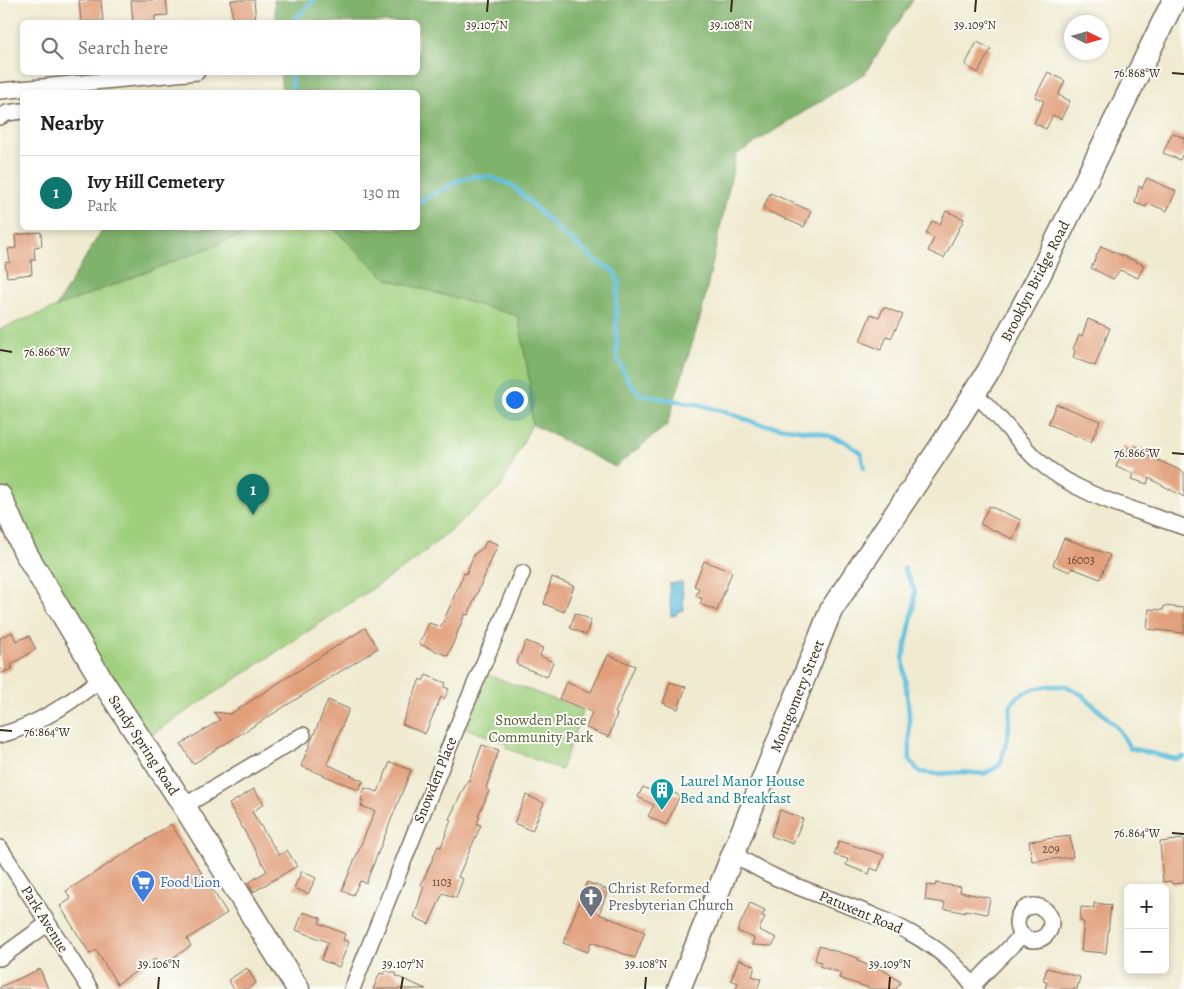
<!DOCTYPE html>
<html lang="en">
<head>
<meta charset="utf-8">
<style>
  body { margin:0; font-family:Alegreya,serif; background:#f2f2f2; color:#222 }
  .controls { position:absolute; right:15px; bottom:15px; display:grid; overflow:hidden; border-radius:8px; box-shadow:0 2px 8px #0003 }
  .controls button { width:45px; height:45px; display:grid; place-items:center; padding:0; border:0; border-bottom:1px solid #e0e0e0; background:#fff; color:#222; font:25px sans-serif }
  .compass { position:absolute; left:1064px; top:15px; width:45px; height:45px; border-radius:50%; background:#fff; box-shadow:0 2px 8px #0003; rotate:95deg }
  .you { position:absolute; left:514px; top:399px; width:18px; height:18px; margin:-12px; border:4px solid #fff; border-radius:50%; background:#1a73e8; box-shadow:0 0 0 8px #1a73e833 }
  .badge { display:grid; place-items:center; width:32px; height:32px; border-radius:50%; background:#0f766e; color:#fff; font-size:16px; font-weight:700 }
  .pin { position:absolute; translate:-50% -41px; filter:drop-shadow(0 1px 2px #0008) }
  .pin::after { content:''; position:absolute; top:26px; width:18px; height:15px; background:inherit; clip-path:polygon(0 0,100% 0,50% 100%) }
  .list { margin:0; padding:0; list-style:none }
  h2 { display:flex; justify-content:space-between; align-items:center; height:65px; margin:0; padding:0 20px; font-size:21px }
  h2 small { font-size:16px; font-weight:400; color:#767676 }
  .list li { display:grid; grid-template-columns:32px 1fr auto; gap:15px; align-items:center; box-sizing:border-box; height:75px; padding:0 20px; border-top:1px solid #e0e0e0 }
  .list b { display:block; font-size:19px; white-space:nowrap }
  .list p { margin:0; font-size:16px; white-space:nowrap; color:#767676 }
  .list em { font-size:16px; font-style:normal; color:#767676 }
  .icon { flex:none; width:28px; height:28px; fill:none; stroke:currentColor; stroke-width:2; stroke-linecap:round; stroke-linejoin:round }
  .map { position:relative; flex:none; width:1184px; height:989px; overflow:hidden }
  .search { position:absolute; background:#fff; box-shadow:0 2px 8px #0003; left:20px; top:20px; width:400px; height:55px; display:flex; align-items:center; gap:12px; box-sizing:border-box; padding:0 18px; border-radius:8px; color:#767676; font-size:19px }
  .panel { position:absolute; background:#fff; box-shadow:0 2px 8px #0003; left:20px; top:90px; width:400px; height:140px; border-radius:8px }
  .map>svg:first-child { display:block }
  .green { fill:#9fcf7d; stroke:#6d7c4e }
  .forest { fill:#7fb26c; stroke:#5d6e45 }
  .water { fill:#60bfdf; stroke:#4e747e }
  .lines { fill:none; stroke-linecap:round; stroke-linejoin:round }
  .stream { stroke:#60bfdf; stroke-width:4.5 }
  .building { fill:#e19e79 }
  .street-casing { stroke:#7a6d5c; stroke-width:18 }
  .secondary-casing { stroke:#7a6d5c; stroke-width:25 }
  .street { stroke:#fff; stroke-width:15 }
  .secondary { stroke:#fff; stroke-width:22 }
  .ticks { fill:none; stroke:#3b2a1e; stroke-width:2 }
  .labels { text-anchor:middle; stroke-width:4; stroke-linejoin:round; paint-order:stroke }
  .number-label { font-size:12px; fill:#644735 }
  .street-label { font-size:15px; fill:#3b2a1e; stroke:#fdfcf7 }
  .park-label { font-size:15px; fill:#595c3a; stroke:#fdfcf7 }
  .culture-label { font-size:15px; fill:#0d838f; stroke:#fdfcf7; text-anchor:start }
  .shop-label { font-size:15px; fill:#366cbe; stroke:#fdfcf7; text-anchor:start }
  .worship-label { font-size:15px; fill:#5b616d; stroke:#fdfcf7; text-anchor:start }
  .ticks-label { font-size:12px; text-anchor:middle; fill:#3b2a1e; stroke:#fdfcf7; stroke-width:4; stroke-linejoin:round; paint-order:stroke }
</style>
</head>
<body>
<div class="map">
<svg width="1184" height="989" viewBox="0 0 1184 989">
  <rect width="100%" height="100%" fill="#fdfcf7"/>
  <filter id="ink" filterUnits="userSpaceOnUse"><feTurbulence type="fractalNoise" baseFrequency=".02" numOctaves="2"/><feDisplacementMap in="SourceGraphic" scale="10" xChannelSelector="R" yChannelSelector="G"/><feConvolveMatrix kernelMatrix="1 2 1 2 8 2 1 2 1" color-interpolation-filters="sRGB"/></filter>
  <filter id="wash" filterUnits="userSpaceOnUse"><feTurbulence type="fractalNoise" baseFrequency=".0096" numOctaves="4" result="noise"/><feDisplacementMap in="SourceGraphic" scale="20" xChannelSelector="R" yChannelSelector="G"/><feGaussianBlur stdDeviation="1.12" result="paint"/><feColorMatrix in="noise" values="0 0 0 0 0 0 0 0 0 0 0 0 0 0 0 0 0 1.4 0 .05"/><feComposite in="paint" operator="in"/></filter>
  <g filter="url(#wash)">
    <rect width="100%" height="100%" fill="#efead0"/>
    <path class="green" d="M 260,228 L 333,228 L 387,279 L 518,316 L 529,377 L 532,424 L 501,487 L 414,561 L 142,741 L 0,487 L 0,329 Z
      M 480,672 L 583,710 L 561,770 L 506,748 L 507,744 L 458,725 Z"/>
    <path class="forest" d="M 274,0 L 913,0 L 865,73 L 736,155 L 702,311 L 667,425 L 615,467 L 532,424 L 529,377 L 518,316 L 387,279 L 333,228 L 418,228 L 418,92 L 282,92 L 280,73 L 418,72 L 418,22 L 276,22 Z
      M 103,228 L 260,228 L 56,307 Z"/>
    <path class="water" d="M 682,582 L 684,610 L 678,611 L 676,615 L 671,616 L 669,584 Z"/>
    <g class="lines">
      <path class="stream" d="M 292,22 L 314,0
        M 291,72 L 293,92
        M 418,203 L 459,180 L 474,176 L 490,177 L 512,185 L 559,230 L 595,260 L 614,271 L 619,282 L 616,303 L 617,357 L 630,384 L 641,395 L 697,404 L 732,414 L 758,424 L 820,433 L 844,441 L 861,453 L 864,468
        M 904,568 L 915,591 L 914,606 L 903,659 L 909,713 L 910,761 L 920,772 L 937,774 L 965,772 L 984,774 L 1000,765 L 1008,736 L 1011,704 L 1020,695 L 1033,689 L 1049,686 L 1066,686 L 1081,694 L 1118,728 L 1130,748 L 1175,759 L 1184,757"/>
    </g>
    <g id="blocks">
      <path class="building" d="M 79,0 L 101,0 L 103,22 L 81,22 Z
        M 131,0 L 166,0 L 168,15 L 155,16 L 155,22 L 133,22 Z
        M 231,0 L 254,0 L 256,22 L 233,22 Z
        M 977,42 L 991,49 L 978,73 L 965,65 Z
        M 1048,72 L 1065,81 L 1058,95 L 1070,101 L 1061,119 L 1053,115 L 1046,129 L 1034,123 L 1044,101 L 1035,97 Z
        M 1172,133 L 1184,138 L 1184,151 L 1180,160 L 1163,153 Z
        M 1147,178 L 1176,191 L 1167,211 L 1148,203 L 1146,207 L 1135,203 L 1139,186 L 1142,188 Z
        M 770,193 L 811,211 L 804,227 L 763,209 Z
        M 946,211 L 964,219 L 944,258 L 928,251 L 934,238 L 926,234 L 932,221 L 940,224 Z
        M 41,232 L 42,246 L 34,247 L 35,260 L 31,260 L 32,274 L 7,277 L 5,263 L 10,262 L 8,249 L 16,248 L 15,235 Z
        M 1101,246 L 1144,265 L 1138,278 L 1120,270 L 1113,279 L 1091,268 Z
        M 884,307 L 903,315 L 891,338 L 887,336 L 881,350 L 860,341 L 871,314 L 879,317 Z
        M 1088,319 L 1110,328 L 1095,366 L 1073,358 L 1075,350 L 1073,349 L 1079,335 L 1082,336 Z
        M 1056,404 L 1100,421 L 1091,442 L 1048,424 Z
        M 1124,446 L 1132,450 L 1134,446 L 1146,450 L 1144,454 L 1184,472 L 1184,497 L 1149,478 L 1147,484 L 1132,479 L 1134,474 L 1116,467 Z
        M 989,506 L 1021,520 L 1013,539 L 980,524 Z
        M 1064,538 L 1110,555 L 1100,579 L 1072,568 L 1070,572 L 1053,565 Z
        M 487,540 L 498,544 L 468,615 L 465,614 L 448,656 L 419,644 L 429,623 L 441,627 L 464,573 L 466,574 L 474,554 L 483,548 Z
        M 704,561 L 732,572 L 717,611 L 700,604 L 702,599 L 696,596 L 699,588 L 694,586 Z
        M 552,577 L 574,586 L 564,612 L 544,604 Z
        M 1164,606 L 1184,608 L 1184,633 L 1147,629 L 1149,609 L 1163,610 Z
        M 575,613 L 591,620 L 586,635 L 570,628 Z
        M 365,628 L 378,648 L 193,764 L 181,744 L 220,720 L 214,712 L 230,714 Z
        M 12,632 L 16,641 L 29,636 L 36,649 L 11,665 L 13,668 L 0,674 L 0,638 Z
        M 526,641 L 543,648 L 540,656 L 553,662 L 547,677 L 516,664 Z
        M 608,655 L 635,666 L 615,713 L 617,714 L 609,737 L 586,728 L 592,712 L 559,699 L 566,682 L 591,692 Z
        M 426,675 L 446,683 L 444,687 L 449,689 L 444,699 L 441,697 L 425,734 L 402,724 L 420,679 L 423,681 Z
        M 670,682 L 686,687 L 678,709 L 663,703 Z
        M 328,700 L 349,709 L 327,764 L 363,781 L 359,790 L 301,766 Z
        M 482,745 L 499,750 L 486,788 L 489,791 L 478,816 L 480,816 L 477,824 L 481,825 L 458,877 L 463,879 L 456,898 L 443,893 L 429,924 L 414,917 L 424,886 L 421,885 L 438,846 L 441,847 L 451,820 L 449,819 L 468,780 L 469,781 Z
        M 390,762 L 411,770 L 366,883 L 360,881 L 353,895 L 342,890 L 375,811 L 361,806 L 363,801 L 361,800 L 365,788 L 378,792 Z
        M 643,787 L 664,797 L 668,790 L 680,796 L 666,825 L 648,816 L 654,805 L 638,797 Z
        M 254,789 L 264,804 L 252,812 L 279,855 L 287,850 L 297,866 L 253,892 L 248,883 L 267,871 L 229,804 Z
        M 526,795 L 544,803 L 532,831 L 514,823 Z
        M 780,810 L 803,819 L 793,844 L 771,836 Z
        M 171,824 L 227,913 L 187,939 L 191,946 L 160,966 L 155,959 L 117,984 L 96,950 L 90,954 L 60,906 L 71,899 L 66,891 Z
        M 1070,836 L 1073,857 L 1032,861 L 1029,841 Z
        M 1184,839 L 1184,883 L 1172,884 L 1171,881 L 1163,882 L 1160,842 Z
        M 839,841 L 884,855 L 878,871 L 871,868 L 869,874 L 846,865 L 848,859 L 834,855 Z
        M 302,871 L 316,878 L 308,894 L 294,888 Z
        M 587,882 L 608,890 L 599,914 L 645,932 L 635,958 L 591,942 L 588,952 L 563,943 Z
        M 936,883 L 961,887 L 960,892 L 990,898 L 987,914 L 965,910 L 965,913 L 953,910 L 944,909 L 945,903 L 925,900 L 927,885 L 935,886 Z
        M 750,903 L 765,910 L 762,916 L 765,917 L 759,930 L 777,938 L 772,946 L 752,945 L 754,938 L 737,931 Z
        M 1094,903 L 1111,905 L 1106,953 L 1081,951 L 1084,922 L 1080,921 L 1081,907 L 1094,908 Z
        M 303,912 L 321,918 L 319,923 L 345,934 L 343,940 L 349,942 L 339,967 L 321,960 L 328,942 L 296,930 Z
        M 819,946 L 858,958 L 857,961 L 883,970 L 901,982 L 896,989 L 872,989 L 839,978 L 841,973 L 819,966 L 821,962 L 815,960 Z
        M 739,959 L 755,966 L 752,976 L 761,979 L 757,989 L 736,989 L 738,983 L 731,980 Z
        M 247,968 L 256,983 L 247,989 L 234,989 L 228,980 Z
        M 1047,968 L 1080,977 L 1077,989 L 1045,989 L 1047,982 L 1043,981 Z
        M 40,969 L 48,989 L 0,989 L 0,987 Z
        M 386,970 L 397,974 L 396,976 L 426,989 L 373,989 L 380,973 L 384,974 Z"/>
    </g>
  </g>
  <g filter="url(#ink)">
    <use href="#blocks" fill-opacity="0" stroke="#7a6d5c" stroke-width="1"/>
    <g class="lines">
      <g class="street-casing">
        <path id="street" d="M 0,91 L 197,72
          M 0,117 L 7,113 L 22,111
          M 974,393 C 997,413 1014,437 1035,458 C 1075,495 1134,509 1184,527
          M 0,735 C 39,725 69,703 101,679
          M 184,806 L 303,735
          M 0,848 L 90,989
          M 734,854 C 748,863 762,871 777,878 C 845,909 930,923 975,989
          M1017 923a17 17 0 1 1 34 0a17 17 0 1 1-34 0Z
          M 0,958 L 47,924
          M 972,986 L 1022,935
          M 352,989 L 464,710 L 522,573"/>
      </g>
      <g class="secondary-casing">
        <path id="secondary" d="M 0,496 L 24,550 L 101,679 L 184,806 L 298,989
          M 679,989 L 831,610 L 945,440 L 989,370 L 1039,276 L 1174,0"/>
      </g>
      <use href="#street" class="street"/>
      <use href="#secondary" class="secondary"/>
    </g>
  </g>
  <path class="ticks" d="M 487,12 L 488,0M 731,12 L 732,0M 975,12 L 976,0M 1172,73 L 1184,74M 0,350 L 12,352M 1172,453 L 1184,454M 0,730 L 12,731M 1172,833 L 1184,834M 158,989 L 159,977M 401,989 L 403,977M 645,989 L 646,977M 889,989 L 890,977"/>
  <defs>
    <g id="building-pin" transform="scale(1.25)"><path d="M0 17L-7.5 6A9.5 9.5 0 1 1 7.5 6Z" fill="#0f9aa8" stroke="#fdfcf7"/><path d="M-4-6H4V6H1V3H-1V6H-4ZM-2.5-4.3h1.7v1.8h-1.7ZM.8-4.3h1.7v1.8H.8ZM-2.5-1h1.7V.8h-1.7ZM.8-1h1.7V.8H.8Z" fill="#fff"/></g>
    <g id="supermarket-pin" transform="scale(1.25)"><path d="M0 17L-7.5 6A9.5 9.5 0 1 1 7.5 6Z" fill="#3f7fe0" stroke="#fdfcf7"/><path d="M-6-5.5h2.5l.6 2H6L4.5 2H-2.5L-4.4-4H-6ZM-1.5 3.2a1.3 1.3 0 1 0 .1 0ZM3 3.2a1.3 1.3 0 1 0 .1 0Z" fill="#fff"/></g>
    <g id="church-pin" transform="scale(1.25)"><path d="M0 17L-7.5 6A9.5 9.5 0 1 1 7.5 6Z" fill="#6b7280" stroke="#fdfcf7"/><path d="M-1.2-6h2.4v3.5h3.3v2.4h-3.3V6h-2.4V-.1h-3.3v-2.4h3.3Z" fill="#fff"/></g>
  </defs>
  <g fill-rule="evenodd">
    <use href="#building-pin" x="662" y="790"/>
    <use href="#supermarket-pin" x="143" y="882"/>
    <use href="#church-pin" x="591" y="897"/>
  </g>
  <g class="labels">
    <g class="number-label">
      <text x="1081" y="564">16003</text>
      <text x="1051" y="853">209</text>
      <text x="442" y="886">1103</text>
    </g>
    <g class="street-label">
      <text transform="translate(1035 281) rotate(-63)" y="5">Brooklyn Bridge Road</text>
      <text transform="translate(797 696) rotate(-68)" y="5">Montgomery Street</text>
      <text transform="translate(144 745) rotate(57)" y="5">Sandy Spring Road</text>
      <text transform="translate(435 780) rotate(-68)" y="5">Snowden Place</text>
      <text transform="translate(861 912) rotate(23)" y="5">Patuxent Road</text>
      <text transform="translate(45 919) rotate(58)" y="5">Park Avenue</text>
    </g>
    <g class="park-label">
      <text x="541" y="725">Snowden Place<tspan x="541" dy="17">Community Park</tspan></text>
    </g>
    <g class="culture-label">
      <text x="680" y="786">Laurel Manor House<tspan x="680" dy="17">Bed and Breakfast</tspan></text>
    </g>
    <g class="shop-label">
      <text x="160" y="887">Food Lion</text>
    </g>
    <g class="worship-label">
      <text x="608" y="893">Christ Reformed<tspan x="608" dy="17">Presbyterian Church</tspan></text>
    </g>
  </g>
  <g class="ticks-label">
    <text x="487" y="29">39.107°N</text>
    <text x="731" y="29">39.108°N</text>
    <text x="975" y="29">39.109°N</text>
    <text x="1137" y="77">76.868°W</text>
    <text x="47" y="356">76.866°W</text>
    <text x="1137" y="457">76.866°W</text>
    <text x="47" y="736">76.864°W</text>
    <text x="1137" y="837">76.864°W</text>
    <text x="159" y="968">39.106°N</text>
    <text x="403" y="968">39.107°N</text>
    <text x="646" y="968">39.108°N</text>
    <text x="890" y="968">39.109°N</text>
  </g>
</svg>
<div class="controls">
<button>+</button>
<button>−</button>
</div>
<svg class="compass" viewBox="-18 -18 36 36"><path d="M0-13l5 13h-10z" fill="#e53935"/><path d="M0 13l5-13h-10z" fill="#767676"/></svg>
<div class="you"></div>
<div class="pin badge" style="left:253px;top:515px">1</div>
<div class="search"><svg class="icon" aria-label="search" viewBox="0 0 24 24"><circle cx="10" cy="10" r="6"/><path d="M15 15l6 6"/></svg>Search here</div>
<section class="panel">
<h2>Nearby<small></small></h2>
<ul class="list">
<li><span class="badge">1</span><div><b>Ivy Hill Cemetery</b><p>Park</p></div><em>130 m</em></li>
</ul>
</section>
</div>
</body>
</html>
